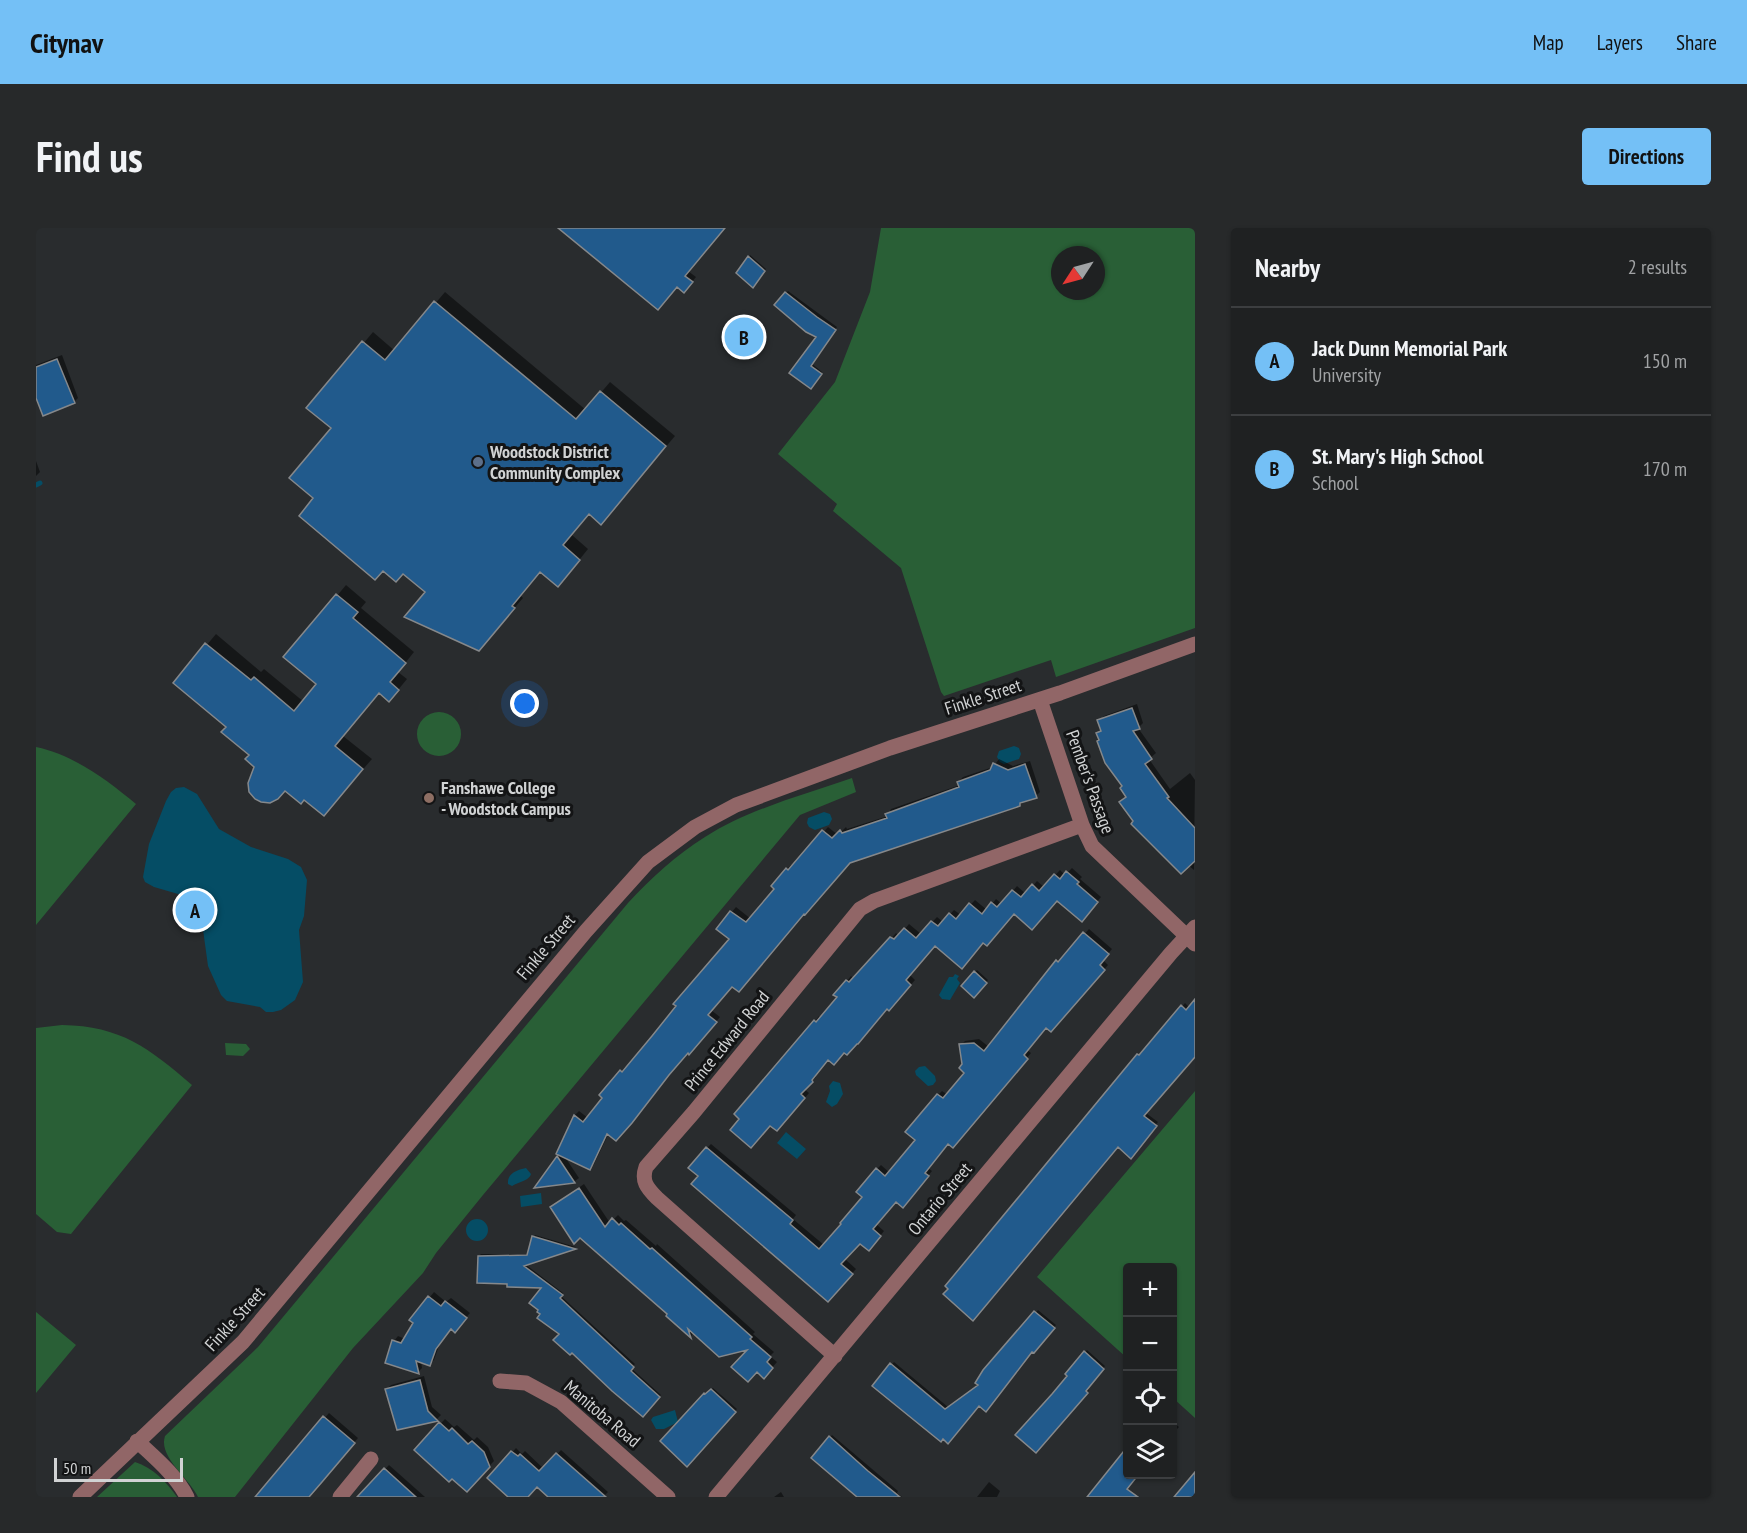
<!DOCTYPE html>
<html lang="en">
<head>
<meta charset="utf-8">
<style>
  body { margin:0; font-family:"PT Sans Narrow",sans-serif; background:#27292a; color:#f1f3f6 }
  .controls { position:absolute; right:18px; bottom:18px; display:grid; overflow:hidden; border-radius:6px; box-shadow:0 2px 4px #0004 }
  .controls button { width:54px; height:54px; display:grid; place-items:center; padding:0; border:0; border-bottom:2px solid #3c3e40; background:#1f2122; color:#f1f3f6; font:30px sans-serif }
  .compass { position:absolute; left:1015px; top:18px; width:54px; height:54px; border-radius:50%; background:#1f2122; box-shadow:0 2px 4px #0004; rotate:234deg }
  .scale { position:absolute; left:18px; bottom:15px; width:129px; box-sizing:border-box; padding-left:6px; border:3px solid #d1d3d4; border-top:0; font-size:16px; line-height:21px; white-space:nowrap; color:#d1d3d4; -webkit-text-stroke:4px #131415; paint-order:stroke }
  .you { position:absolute; left:489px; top:476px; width:21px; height:21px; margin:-15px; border:4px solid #fff; border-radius:50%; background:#1a73e8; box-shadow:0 0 0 9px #1a73e833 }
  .badge { display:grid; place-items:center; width:39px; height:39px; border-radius:50%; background:#74c0f6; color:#111; font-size:20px; font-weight:700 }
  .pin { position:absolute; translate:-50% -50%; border:3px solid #fff; box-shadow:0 2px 6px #0006 }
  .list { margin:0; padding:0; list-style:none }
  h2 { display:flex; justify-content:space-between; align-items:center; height:78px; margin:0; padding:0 24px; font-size:26px }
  h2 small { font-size:20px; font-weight:400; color:#a1a3a5 }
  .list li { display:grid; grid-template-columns:39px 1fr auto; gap:18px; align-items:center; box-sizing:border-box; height:108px; padding:0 24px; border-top:2px solid #3c3e40 }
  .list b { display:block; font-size:22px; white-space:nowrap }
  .list p { margin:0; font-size:20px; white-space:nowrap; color:#a1a3a5 }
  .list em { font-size:20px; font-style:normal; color:#a1a3a5 }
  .icon { flex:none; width:33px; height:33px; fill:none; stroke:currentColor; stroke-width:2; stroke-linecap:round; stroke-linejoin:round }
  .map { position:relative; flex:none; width:1159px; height:1269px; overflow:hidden; border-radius:6px }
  header { display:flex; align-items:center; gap:36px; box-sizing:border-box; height:84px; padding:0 30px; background:#74c0f6; color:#111 }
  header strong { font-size:28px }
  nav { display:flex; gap:33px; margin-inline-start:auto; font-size:21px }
  .intro { display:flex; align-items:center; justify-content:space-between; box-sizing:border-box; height:144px; padding:0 36px }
  h1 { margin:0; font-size:42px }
  .button { padding:15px 27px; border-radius:6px; background:#74c0f6; color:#111; font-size:21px; font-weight:700 }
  main { display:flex; gap:36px; padding:0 36px }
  aside { flex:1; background:#1f2122; border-radius:6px; box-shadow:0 2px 4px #0004 }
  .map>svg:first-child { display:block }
  .green { fill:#295f36; fill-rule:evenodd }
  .water { fill:#054d65 }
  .shadow { fill:#0007 }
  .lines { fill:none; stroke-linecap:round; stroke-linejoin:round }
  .stream { stroke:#054d65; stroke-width:5 }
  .building { fill:#215a8c; stroke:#85888b; stroke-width:1.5 }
  .minor { stroke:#916667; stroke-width:15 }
  .service-dot { fill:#5c6f8a; stroke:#131415; stroke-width:2 }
  .education-dot { fill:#8d6e63; stroke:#131415; stroke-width:2 }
  .labels { text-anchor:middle; stroke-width:6; stroke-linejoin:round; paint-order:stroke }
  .poi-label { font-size:18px; font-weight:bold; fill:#d1d3d4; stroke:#131415; text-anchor:start }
  .street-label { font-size:18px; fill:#d1d3d4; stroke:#131415 }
</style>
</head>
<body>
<header>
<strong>Citynav</strong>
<nav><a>Map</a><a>Layers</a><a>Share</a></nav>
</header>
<div class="intro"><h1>Find us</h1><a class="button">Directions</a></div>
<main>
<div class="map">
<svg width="1159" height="1269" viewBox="0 0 1159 1269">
  <rect width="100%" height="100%" fill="#292c2e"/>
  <path class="green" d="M 845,0 L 1159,0 L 1159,400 L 1020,449 L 1015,432 L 908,468 L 905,464 L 865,340 L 797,283 L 801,276 L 742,226 L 799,154 L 834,64 ZM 1024,27 L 1060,27 L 1060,63 L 1024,63 Z
    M381 506a22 22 0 1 1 44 0a22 22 0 1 1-44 0Z
    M 0,519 C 38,527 71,552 100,576 L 0,697 Z
    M 816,550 L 820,564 L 764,587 L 447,967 L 400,1025 L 387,1045 L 317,1120 L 199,1269 L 162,1269 C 153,1250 122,1229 129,1208 L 222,1119 L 592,675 C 615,650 640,627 669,609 C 713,581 767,567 816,550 Z
    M 26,797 C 85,798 113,820 156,857 L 35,1006 L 21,1004 L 0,986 L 0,800 Z
    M 189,815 L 210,816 L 214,821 L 207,828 L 190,827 Z
    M 1159,863 L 1159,1190 L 1137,1170 L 1136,1040 L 1092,1040 L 1091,1130 L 1001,1049 Z
    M 0,1084 L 40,1117 L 0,1165 Z
    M 99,1234 C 117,1240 130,1253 141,1269 L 61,1269 Z"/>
  <path class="water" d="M 978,518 L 983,520 L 985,526 L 983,531 L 968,536 L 964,534 L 961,529 L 963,523 Z
    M 148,559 L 161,566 L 183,601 L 215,619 L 252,631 L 265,639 L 271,652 L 268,688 L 263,702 L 267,754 L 259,772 L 245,782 L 237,784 L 230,784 L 224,779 L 191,773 L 185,767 L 172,738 L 165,687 L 159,675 L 149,668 L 118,659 L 109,654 L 107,649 L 113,616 L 130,573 L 135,564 L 140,560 Z
    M 788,584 L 794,586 L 796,591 L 793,597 L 779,602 L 773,599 L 771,595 L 772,590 Z
    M 919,746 L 923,748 L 921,751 L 924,755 L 914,772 L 906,771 L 903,767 L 913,749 L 917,749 Z
    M 889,838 L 899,848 L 900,853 L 897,857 L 892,858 L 880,847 L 879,843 L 883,839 Z
    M 797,853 L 804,855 L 807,866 L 801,876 L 796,879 L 790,874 L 794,863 L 793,858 Z
    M 750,904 L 770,921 L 761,931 L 741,915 Z
    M 490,940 L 495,946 C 494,952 483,954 476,958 L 472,956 C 471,945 481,942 490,940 Z
    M 505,965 L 506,976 L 485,979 L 484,968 Z
    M430 1002a11 11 0 1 1 22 0a11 11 0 1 1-22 0Z
    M 639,1182 L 642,1194 L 628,1201 L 620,1201 L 615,1192 L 617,1189 Z"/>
  <path class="shadow" d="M 524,0 L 688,0 L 652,43 L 660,49 L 652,59 L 641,58 Z
    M 714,27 L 730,41 L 717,58 L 713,29 Z
    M 752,63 L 801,99 L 775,135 L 786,144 L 774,159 L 755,144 L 782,109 L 740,77 Z
    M 409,64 L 550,182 L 574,154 L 639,208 L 574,285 L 554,285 L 536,307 L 552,321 L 531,347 L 505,343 L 485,368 L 487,370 L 443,421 L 391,364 L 279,270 L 297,200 L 273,180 L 337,104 L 359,123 Z
    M 26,127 L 42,170 L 38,174 L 0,166 L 0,137 Z
    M 0,233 L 4,244 L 0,248 Z
    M 310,357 L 330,374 L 325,380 L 378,424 L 362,444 L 371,451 L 362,462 L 344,464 L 307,508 L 336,531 L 288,586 L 269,570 L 220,538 L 215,527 L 192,498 L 139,455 L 180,406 L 225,444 L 228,441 L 268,474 L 282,456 L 250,429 Z
    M 1101,476 L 1107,495 L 1102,500 L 1120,525 L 1113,531 L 1134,561 L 1154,545 L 1159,552 L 1158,642 L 1099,594 L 1084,574 L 1091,568 L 1088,558 L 1064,512 L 1062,505 L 1066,501 L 1063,493 L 1068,488 Z
    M 963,531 L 977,538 L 994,533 L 1004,564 L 1000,568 L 989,572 L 984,577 L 814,634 L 768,685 L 696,757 L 675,782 L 684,789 L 658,820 L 652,824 L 573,905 L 558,936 L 554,941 L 529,929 L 543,950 L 539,953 L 501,958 L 524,927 L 522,926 L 539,887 L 543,883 L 552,890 L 585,844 L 589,839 L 591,841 L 695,711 L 682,700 L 700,679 L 715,691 L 740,661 L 751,641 L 755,637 L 757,639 L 792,599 L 802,607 L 810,599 L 811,601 L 852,588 L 855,581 L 924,557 L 922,554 L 927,549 L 957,539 Z
    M 1036,640 L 1046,649 L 1044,651 L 1065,669 L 1050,687 L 1021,671 L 978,685 L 948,713 L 899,717 L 874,747 L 879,752 L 857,777 L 851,780 L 809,823 L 792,830 L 780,846 L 780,849 L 768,861 L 773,865 L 752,890 L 734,896 L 706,890 L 700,886 L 779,793 L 783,788 L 785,790 L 803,769 L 799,767 L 811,753 L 815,748 L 818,751 L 860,705 L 863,708 L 873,696 L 885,706 L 901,689 L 907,694 L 918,682 L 925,687 L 939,672 L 951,682 L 960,671 L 966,676 L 981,658 L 990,666 L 1001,653 L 1008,659 L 1024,642 L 1029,647 Z
    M 1053,701 L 1076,721 L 1067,732 L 1072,737 L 1019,797 L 1011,798 L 991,822 L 995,825 L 921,914 L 912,915 L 892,940 L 896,943 L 871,974 L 860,972 L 840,996 L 848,1003 L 837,1017 L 824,1014 L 809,1031 L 820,1041 L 796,1068 L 664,948 L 671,920 L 675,916 L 760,987 L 757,991 L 788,1017 L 828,968 L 841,941 L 845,937 L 854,945 L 881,912 L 902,867 L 906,863 L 912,867 L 930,845 L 927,837 L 925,817 L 929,813 L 943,811 L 953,819 L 1021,733 L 1027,730 Z
    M 941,742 L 952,752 L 938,768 L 927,758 Z
    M 1159,774 L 1159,827 L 1110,885 L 1122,894 L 1097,926 L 1102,827 L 1105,824 L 1107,825 L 1149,775 L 1154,780 Z
    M 548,956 L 574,995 L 582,987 L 588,993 L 590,992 L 620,1018 L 621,1016 L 719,1104 L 717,1106 L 738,1124 L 734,1128 L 741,1134 L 728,1149 L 715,1119 L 658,1104 L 655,1108 L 515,979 Z
    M 499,1007 L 540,1019 L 489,1036 L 527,1065 L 525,1068 L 599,1136 L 595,1140 L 625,1167 L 607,1186 L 506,1086 L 508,1059 L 472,1055 L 443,1028 L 445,1026 L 493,1026 Z
    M 398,1064 L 410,1074 L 415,1070 L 434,1085 L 423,1098 L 416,1100 L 404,1115 L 398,1132 L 394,1136 L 385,1133 L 386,1140 L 382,1144 L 358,1113 L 362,1108 L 369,1111 L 379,1094 L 376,1091 Z
    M 1002,1082 L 1020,1097 L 1001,1121 L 997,1122 L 943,1176 L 912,1214 L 838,1157 L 858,1134 L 912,1179 L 943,1157 L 948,1143 Z
    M 1051,1122 L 1069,1138 L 1051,1160 L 1053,1162 L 999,1223 L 1033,1147 L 1031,1146 Z
    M 388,1148 L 396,1179 L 405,1187 L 401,1191 L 362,1201 L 351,1161 L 355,1157 Z
    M 677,1160 L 701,1181 L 651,1236 L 669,1166 Z
    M 293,1185 L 322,1210 L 271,1269 L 221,1269 Z
    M 409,1191 L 418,1199 L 421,1197 L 438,1212 L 441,1209 L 452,1219 L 458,1233 L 440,1252 L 380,1222 Z
    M 1136,1193 L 1143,1199 L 1136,1206 Z
    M 796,1207 L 862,1263 L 861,1265 L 866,1269 L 824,1269 L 777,1230 Z
    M 480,1220 L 486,1226 L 489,1223 L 508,1241 L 525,1222 L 572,1264 L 569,1267 L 571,1269 L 515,1269 L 501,1257 L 453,1250 Z
    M 353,1237 L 389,1269 L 323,1269 Z
    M 953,1254 L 964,1263 L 961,1269 L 941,1269 Z
    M 745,1264 L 748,1269 L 738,1269 Z"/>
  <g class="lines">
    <path class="stream" d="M 0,257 L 4,255"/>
  </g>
  <path class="building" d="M 522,0 L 689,0 L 649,48 L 657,54 L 648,65 L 641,59 L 622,82 Z
    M 712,28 L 729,43 L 717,60 L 700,45 Z
    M 749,64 L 781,89 L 800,102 L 775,138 L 786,146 L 775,161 L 753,145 L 780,109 L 770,104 L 738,77 Z
    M 398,73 L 540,191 L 564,163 L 630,218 L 565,297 L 553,286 L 527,317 L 544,332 L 522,359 L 504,344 L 476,378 L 479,380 L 443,423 L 368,389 L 389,364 L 367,346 L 360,354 L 347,343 L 339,352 L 263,288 L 277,270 L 253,250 L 295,200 L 270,180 L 326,113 L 349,132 Z
    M 21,131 L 39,175 L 7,188 L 0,170 L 0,139 Z
    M 300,366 L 322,384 L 317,390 L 370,435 L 354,454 L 363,462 L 353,474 L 343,465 L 299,518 L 327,541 L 288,588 L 268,572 L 265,576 L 249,563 L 242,571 L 234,575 L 225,574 L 219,571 L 213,564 L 212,555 L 218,539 L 209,531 L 213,527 L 185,504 L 190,499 L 137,455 L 169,415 L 215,452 L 218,449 L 258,483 L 280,456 L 247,429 Z
    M 1096,480 L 1104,501 L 1097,503 L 1116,531 L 1109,536 L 1133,569 L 1131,570 L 1159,600 L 1159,633 L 1145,646 L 1095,596 L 1097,593 L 1083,574 L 1090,569 L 1084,560 L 1086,558 L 1069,535 L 1061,513 L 1063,512 L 1060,505 L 1065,503 L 1061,492 Z
    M 957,535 L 972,542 L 989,536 L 1001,570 L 984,575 L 984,578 L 814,635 L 769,687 L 768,686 L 703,764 L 696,759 L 672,787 L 681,794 L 653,827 L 652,825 L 633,847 L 596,895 L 580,913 L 571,906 L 554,942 L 520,926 L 538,887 L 547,894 L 566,870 L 563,867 L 584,842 L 586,844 L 616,808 L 640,778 L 637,776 L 693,711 L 680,701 L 694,683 L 710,694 L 738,661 L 735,658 L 750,640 L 752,642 L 786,602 L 796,610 L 804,602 L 806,605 L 851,590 L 849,586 L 923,559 L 921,554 L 954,542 Z
    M 1030,643 L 1043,654 L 1041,656 L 1062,674 L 1046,694 L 1021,673 L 996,702 L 978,686 L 951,718 L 947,715 L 926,741 L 899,718 L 870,752 L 875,757 L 853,783 L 851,781 L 822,816 L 821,816 L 811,827 L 808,825 L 798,837 L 792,832 L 776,852 L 777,854 L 765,866 L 769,870 L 741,903 L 734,898 L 715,920 L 694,902 L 703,891 L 698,886 L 778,792 L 780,794 L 801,769 L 797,767 L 810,752 L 813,754 L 854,709 L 858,711 L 868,700 L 880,710 L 895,693 L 902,698 L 913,685 L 920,691 L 933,675 L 946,686 L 955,674 L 961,679 L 976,662 L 985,669 L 996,656 L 1003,663 L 1018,646 L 1024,651 Z
    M 1047,704 L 1073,726 L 1064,737 L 1069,742 L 1015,804 L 1010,800 L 988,827 L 992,831 L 917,920 L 912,916 L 889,945 L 893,948 L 867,980 L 860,974 L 837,1001 L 845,1008 L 833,1023 L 824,1016 L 805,1036 L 817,1046 L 792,1074 L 655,956 L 662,948 L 652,940 L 670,919 L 757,992 L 754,996 L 783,1021 L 805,996 L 804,995 L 826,969 L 820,964 L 840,940 L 849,948 L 879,912 L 869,904 L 901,866 L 907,870 L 928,845 L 923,840 L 926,836 L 923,816 L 938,815 L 948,823 L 1020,732 L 1022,734 Z
    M 938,743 L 951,755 L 938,770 L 925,758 Z
    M 1159,771 L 1159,829 L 1108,888 L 1121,898 L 1095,931 L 1082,919 L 937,1093 L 907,1066 L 912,1061 L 909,1058 L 1101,826 L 1103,827 L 1145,777 L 1150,782 Z
    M 521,928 L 539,955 L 498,960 Z
    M 543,960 L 569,999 L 576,990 L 583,997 L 585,995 L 614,1021 L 616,1020 L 716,1109 L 714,1111 L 735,1129 L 731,1134 L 737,1140 L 728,1151 L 721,1144 L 712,1154 L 695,1139 L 711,1122 L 683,1129 L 652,1101 L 655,1110 L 630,1088 L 631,1086 L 544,1010 L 538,1016 L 514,979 Z
    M 496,1008 L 540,1021 L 488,1038 L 527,1067 L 524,1070 L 598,1139 L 595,1143 L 624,1169 L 607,1189 L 576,1163 L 536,1125 L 534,1127 L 517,1112 L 523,1106 L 501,1090 L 504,1086 L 501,1084 L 502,1082 L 493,1075 L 505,1060 L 471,1059 L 471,1056 L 441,1055 L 442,1028 L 491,1027 Z
    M 392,1068 L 405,1078 L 409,1073 L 431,1090 L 419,1105 L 415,1101 L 400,1121 L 394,1138 L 380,1133 L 383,1146 L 349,1135 L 356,1112 L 365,1115 L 377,1095 L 373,1092 Z
    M 998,1083 L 1019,1100 L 998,1125 L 996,1124 L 950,1184 L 943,1178 L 912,1216 L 907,1211 L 905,1214 L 836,1158 L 854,1135 L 909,1181 L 942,1157 L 939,1155 L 947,1142 Z
    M 1048,1123 L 1068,1141 L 1050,1163 L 1052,1165 L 1000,1225 L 979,1207 L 1016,1166 L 1031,1148 L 1029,1146 Z
    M 384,1152 L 392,1183 L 402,1193 L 361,1202 L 349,1161 Z
    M 675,1161 L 700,1184 L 651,1239 L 624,1213 L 668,1165 L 669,1166 Z
    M 287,1188 L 319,1215 L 286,1254 L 273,1269 L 219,1269 Z
    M 403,1194 L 413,1203 L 416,1200 L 432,1216 L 436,1213 L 448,1224 L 454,1239 L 431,1264 L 416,1251 L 413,1254 L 378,1222 Z
    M 793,1208 L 832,1243 L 864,1269 L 821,1269 L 775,1230 Z
    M 1092,1218 L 1092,1246 L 1103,1246 L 1091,1261 L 1102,1269 L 1051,1269 Z
    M 475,1223 L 482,1228 L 484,1226 L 503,1243 L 520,1225 L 570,1269 L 512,1269 L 501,1259 L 492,1269 L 472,1269 L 451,1250 Z
    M 348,1240 L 380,1269 L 321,1269 Z
    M 1159,1244 L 1159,1269 L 1138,1269 Z"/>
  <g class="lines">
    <path class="minor" d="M 1004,472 L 1046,597 L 1056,618 L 1159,716
      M 799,1128 L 621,970 C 611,960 605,953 610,939 L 658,884 L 824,681 L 838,673 L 1046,597
      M 464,1153 L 490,1155 L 525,1174 L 632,1269
      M 101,1213 C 119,1230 140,1247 151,1269
      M 44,1269 L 207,1114 L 550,703 L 612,634 L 659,599 L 700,577 L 854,520 L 1024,465 L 1159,416
      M 304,1269 L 335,1231
      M 680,1269 L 1135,725 L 1159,699"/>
  </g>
  <circle class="service-dot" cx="442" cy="234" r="6"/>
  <circle class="education-dot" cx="393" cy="570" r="6"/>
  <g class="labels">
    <g class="poi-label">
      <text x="454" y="230">Woodstock District<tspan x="454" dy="21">Community Complex</tspan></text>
      <text x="405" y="566">Fanshawe College<tspan x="405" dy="21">- Woodstock Campus</tspan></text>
    </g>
    <g class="street-label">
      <text transform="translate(947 469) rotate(-18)" y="6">Finkle Street</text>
      <text transform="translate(1054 554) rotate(70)" y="6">Pember's Passage</text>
      <text transform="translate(510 719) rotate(-50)" y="6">Finkle Street</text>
      <text transform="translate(691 813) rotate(-51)" y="6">Prince Edward Road</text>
      <text transform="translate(904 971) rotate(-50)" y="6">Ontario Street</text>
      <text transform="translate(199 1091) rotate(-48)" y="6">Finkle Street</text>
      <text transform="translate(566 1186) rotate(40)" y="6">Manitoba Road</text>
    </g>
  </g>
</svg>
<div class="controls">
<button>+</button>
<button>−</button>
<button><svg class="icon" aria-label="locate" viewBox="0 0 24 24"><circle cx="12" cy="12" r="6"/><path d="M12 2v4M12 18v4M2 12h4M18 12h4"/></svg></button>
<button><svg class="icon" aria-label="layers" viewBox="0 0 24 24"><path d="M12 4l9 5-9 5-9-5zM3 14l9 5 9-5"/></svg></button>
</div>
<svg class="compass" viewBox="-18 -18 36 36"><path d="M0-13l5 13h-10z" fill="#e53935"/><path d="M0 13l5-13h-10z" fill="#a1a3a5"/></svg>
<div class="scale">50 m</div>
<div class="you"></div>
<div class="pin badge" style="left:159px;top:682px">A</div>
<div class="pin badge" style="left:708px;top:109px">B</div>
</div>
<aside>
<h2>Nearby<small>2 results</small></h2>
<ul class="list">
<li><span class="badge">A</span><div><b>Jack Dunn Memorial Park</b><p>University</p></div><em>150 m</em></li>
<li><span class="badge">B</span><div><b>St. Mary's High School</b><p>School</p></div><em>170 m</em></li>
</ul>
</aside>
</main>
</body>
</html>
